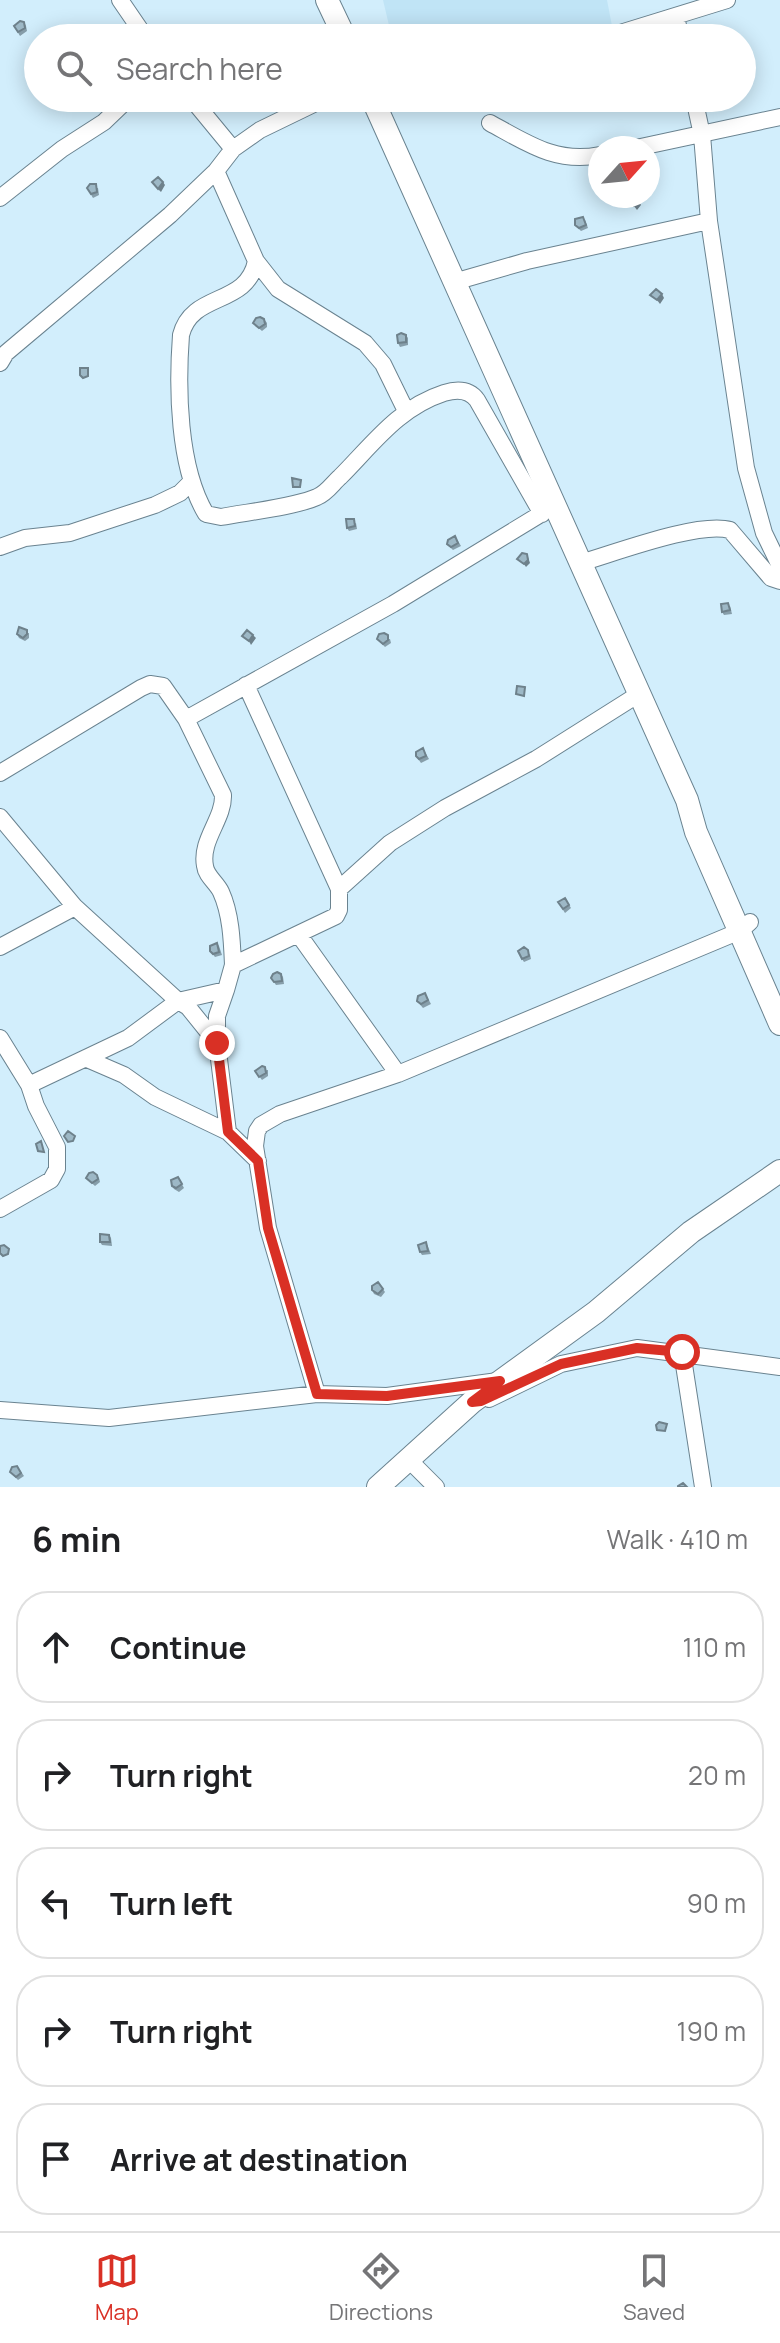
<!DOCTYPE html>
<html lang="en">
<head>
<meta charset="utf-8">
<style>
  body { margin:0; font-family:Manrope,sans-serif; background:#f6f6f6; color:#202124 }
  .compass { position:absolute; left:588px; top:136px; width:72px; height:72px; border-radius:50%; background:#fff; box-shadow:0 4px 20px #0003; rotate:63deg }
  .stop { position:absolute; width:24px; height:24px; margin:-18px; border:6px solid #d93025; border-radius:50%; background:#fff }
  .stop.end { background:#d93025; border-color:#fff; box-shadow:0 2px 8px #0008 }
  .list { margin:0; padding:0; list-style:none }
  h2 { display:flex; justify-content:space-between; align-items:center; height:104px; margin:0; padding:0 32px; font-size:34px }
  h2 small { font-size:26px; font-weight:400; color:#757577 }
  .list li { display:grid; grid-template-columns:52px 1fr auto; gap:24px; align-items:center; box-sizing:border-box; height:112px; margin:0 16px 16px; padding:0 16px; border:2px solid #e0e0e0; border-radius:32px }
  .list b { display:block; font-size:30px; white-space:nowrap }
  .list em { font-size:26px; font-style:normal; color:#757577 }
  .icon { flex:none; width:44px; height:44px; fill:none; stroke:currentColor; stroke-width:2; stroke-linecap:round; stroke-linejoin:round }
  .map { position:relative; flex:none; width:780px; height:1487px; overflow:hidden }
  .search { position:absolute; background:#fff; box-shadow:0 4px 20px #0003; left:24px; right:24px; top:24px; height:88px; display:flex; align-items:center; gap:20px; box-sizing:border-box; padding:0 28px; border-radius:44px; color:#757577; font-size:30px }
  .sheet { height:744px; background:#fff }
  nav { display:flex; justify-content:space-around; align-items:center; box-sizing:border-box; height:112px; border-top:2px solid #e0e0e0; background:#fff; font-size:22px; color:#757577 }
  nav a { display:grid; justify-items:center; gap:4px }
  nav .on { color:#d93025 }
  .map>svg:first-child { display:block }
  .built { fill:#c0e4f6 }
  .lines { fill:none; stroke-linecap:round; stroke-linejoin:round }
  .street-casing { stroke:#6a8390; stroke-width:18 }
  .secondary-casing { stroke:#6a8390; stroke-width:24 }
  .street { stroke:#fff; stroke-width:16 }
  .secondary { stroke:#fff; stroke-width:22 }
  .wall { fill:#879eaa }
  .shaded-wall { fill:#6e818b }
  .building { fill:#9db8c6; stroke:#6e818b; stroke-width:2 }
  .route { stroke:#d93025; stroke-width:10 }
</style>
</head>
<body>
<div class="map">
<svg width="780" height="1487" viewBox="0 0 780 1487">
  <rect width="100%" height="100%" fill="#d2eefc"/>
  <path class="built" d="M 383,0 L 607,0 L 612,26 L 568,38 L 392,38 Z"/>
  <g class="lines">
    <g class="street-casing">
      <path id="street" d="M 120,0 L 146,38
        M 676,17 L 681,38
        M 604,38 L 727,0
        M 191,98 L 233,149
        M 694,98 L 702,135 L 709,221 L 746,468 L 764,533 L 780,566
        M 374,103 L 391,98
        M 490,123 C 527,143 556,164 600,155
        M 636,148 L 780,117
        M 216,171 L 256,261 C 247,307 192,291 181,335 C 177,388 178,467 206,514 L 221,517 C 247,512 295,507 317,497 C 327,493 333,483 340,477 C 373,444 398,408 444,393 C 457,389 469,389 477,400 L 542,514
        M 0,198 L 62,149 L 104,122 L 129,98
        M 256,261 L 278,289 L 365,343 L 383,364 L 406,411
        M 454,282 L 527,261 L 709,221
        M 0,363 L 6,353 L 170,215 L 216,171 L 233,149 L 260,130 L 326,98
        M 0,547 L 25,538 L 70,533 L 155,505 L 180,493 L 191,482
        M 580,563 C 615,553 699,521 730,530 L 771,578 L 780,581
        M 186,719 L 393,604 L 549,509
        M 0,773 L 141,688 L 150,684 L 163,686 L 186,719 L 223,795 C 224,819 200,840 205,866 C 206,876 217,883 221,892 C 231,914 232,941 233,965
        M 0,817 L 75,907 L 178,1001 L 188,1007 L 217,1043
        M 339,889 L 390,843 L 445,808 L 536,759 L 639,694
        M 299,935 L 398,1074
        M 0,947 L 75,907
        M 226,990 L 217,1016 L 217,1043 L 228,1132
        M 0,1038 L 29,1085 L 36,1106 L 57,1147 L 57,1169 L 51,1180 L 0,1209
        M 87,1059 L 124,1075 L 155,1097 L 228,1132 L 258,1161
        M 29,1085 L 128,1038 L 178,1001 L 226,990 L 233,965 L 336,916 L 339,910 L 339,889 L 246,685
        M 682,1352 L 703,1487
        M 317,1394 L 268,1228 L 255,1146 L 257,1131 L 261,1125 L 280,1114 L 398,1074 L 740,931 L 750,922
        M 489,1399 L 561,1364 L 637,1348 L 780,1367
        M 0,1410 L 109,1418 L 317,1394 L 387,1396 L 498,1381
        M 408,1459 L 436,1487"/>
    </g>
    <g class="secondary-casing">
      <path id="secondary" d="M 327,0 L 345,38
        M 372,98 L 687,800 L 696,832 L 780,1024
        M 378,1487 L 472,1402 L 596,1312 L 691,1232 L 780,1171"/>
    </g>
    <use href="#street" class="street"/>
    <use href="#secondary" class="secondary"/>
  </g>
  <path class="wall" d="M 24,22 L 26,26 L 27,31 L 20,36 L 14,26 Z
    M 87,188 L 98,188 L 99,195 L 93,198 Z
    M 585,220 L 588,228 L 581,231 L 575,225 Z
    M 264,319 L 267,323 L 267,327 L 262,331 L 253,323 Z
    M 406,335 L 408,338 L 408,345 L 400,347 L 398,343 Z
    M 356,523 L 357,529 L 349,531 L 347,528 Z
    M 455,536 L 461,546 L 453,550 L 447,544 Z
    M 730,606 L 732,614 L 724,615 L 722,612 Z
    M 29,633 L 29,638 L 25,641 L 19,638 L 17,634 Z
    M 377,639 L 390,639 L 391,643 L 385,647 Z
    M 425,752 L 429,759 L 421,763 L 416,756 Z
    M 565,898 L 571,908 L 565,913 L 558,902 Z
    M 217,943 L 219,946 L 222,955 L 215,957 L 210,951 Z
    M 530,954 L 531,959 L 524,962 L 522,959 Z
    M 281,974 L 283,977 L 284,984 L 276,985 L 271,978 Z
    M 425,993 L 431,1004 L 423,1008 L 417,1001 Z
    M 268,1070 L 268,1076 L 262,1080 L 255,1071 Z
    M 97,1175 L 99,1178 L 100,1182 L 95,1186 L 86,1178 Z
    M 178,1177 L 184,1188 L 179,1192 L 174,1189 L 172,1186 Z
    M 109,1235 L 111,1238 L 112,1246 L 102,1245 L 100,1242 Z
    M 426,1242 L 431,1254 L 422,1255 L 420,1252 Z
    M 378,1282 L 385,1292 L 381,1297 L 374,1294 L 372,1290 Z
    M 17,1466 L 24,1476 L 18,1480 L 10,1472 Z"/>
  <path class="shaded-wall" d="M 163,182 L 165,185 L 161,192 L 158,189 Z
    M 637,197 L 641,205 L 637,210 L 634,206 Z
    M 662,294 L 664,298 L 660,304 L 657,300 Z
    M 527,554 L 530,563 L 526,567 L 524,564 Z
    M 253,635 L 256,638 L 251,645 L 249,641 Z"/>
  <path class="building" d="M 20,21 L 24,22 L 25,28 L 18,32 L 14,26 Z
    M 158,177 L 163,182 L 158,189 L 152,182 Z
    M 90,184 L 96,184 L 97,192 L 91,194 L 87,188 Z
    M 632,196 L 637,197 L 639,202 L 634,206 L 627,201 Z
    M 583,217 L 586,225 L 579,228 L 575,225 L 575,219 Z
    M 656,289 L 662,294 L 657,300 L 650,295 Z
    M 260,317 L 264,319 L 265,324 L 259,328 L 253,323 L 256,318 Z
    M 401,333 L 406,335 L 406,342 L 398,343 L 397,335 Z
    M 80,368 L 88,368 L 88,376 L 83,378 L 80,375 Z
    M 292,478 L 301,480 L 300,487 L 293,487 Z
    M 346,519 L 354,519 L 355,526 L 347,528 Z
    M 455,536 L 458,543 L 451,547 L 447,544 L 448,540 Z
    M 522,553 L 527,554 L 528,560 L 524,564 L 517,559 Z
    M 728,603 L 730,610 L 722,612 L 721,604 Z
    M 19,627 L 27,630 L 27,634 L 23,638 L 17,634 Z
    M 247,630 L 253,635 L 249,641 L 242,636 Z
    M 384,633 L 388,635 L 388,640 L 383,644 L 377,639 L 379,634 Z
    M 517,686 L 525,687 L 524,696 L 516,694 Z
    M 423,748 L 426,756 L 419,759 L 416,756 L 416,752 Z
    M 565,898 L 569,905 L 563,909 L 558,902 Z
    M 217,943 L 219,952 L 213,954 L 210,951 L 210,946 Z
    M 524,947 L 528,950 L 529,956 L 522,959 L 518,951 Z
    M 277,972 L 281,974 L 282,981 L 274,982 L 271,978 L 273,974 Z
    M 425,993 L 428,1000 L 421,1004 L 417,1001 L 418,996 Z
    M 262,1066 L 265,1067 L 266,1073 L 259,1077 L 255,1071 Z
    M 68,1131 L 75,1136 L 73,1141 L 68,1142 L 64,1136 Z
    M 41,1141 L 44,1152 L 38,1151 L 36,1144 Z
    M 93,1172 L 97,1175 L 98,1179 L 92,1183 L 86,1178 L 89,1173 Z
    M 178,1177 L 182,1184 L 176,1188 L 172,1186 L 171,1180 Z
    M 100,1234 L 109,1235 L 110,1242 L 100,1242 Z
    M 426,1242 L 428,1251 L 420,1252 L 418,1245 Z
    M 4,1245 L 9,1249 L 8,1254 L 3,1256 L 0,1253 L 0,1246 Z
    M 378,1282 L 383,1289 L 378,1294 L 372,1290 L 372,1286 Z
    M 659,1422 L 667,1424 L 665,1431 L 657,1430 L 656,1425 Z
    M 17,1466 L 21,1473 L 16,1477 L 10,1472 L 12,1467 Z
    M 683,1483 L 687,1487 L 678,1487 L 678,1486 Z"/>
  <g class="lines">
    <path class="route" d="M 217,1043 L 228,1132 L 258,1161 L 268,1228 L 317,1394 L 387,1396 L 500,1381 L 472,1402 L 481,1401 L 561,1364 L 637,1348 L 682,1352"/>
  </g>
</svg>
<svg class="compass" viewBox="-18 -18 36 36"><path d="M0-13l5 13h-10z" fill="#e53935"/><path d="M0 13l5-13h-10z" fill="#757577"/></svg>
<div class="stop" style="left:682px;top:1352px"></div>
<div class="stop end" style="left:217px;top:1043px"></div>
<div class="search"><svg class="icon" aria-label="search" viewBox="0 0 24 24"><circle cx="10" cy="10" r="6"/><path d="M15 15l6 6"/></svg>Search here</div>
</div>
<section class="sheet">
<h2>6 min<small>Walk · 410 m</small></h2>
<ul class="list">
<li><svg class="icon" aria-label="ahead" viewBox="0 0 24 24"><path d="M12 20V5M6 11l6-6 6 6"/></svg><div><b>Continue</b></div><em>110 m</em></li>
<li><svg class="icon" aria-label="right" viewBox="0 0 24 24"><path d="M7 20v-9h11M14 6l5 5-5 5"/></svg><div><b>Turn right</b></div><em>20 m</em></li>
<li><svg class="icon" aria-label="left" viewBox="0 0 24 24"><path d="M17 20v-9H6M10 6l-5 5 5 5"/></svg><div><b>Turn left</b></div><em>90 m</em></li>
<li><svg class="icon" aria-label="right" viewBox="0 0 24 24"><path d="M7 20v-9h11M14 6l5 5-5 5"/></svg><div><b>Turn right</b></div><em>190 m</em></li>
<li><svg class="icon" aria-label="arrive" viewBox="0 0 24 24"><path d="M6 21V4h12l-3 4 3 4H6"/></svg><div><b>Arrive at destination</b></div></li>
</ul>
</section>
<nav>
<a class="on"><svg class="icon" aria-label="map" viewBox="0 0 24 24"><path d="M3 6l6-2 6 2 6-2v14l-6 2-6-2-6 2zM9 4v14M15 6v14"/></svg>Map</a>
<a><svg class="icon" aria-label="directions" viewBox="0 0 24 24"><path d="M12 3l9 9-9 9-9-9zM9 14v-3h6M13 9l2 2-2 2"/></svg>Directions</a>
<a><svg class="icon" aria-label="saved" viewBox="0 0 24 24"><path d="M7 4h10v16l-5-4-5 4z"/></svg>Saved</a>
</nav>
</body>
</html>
